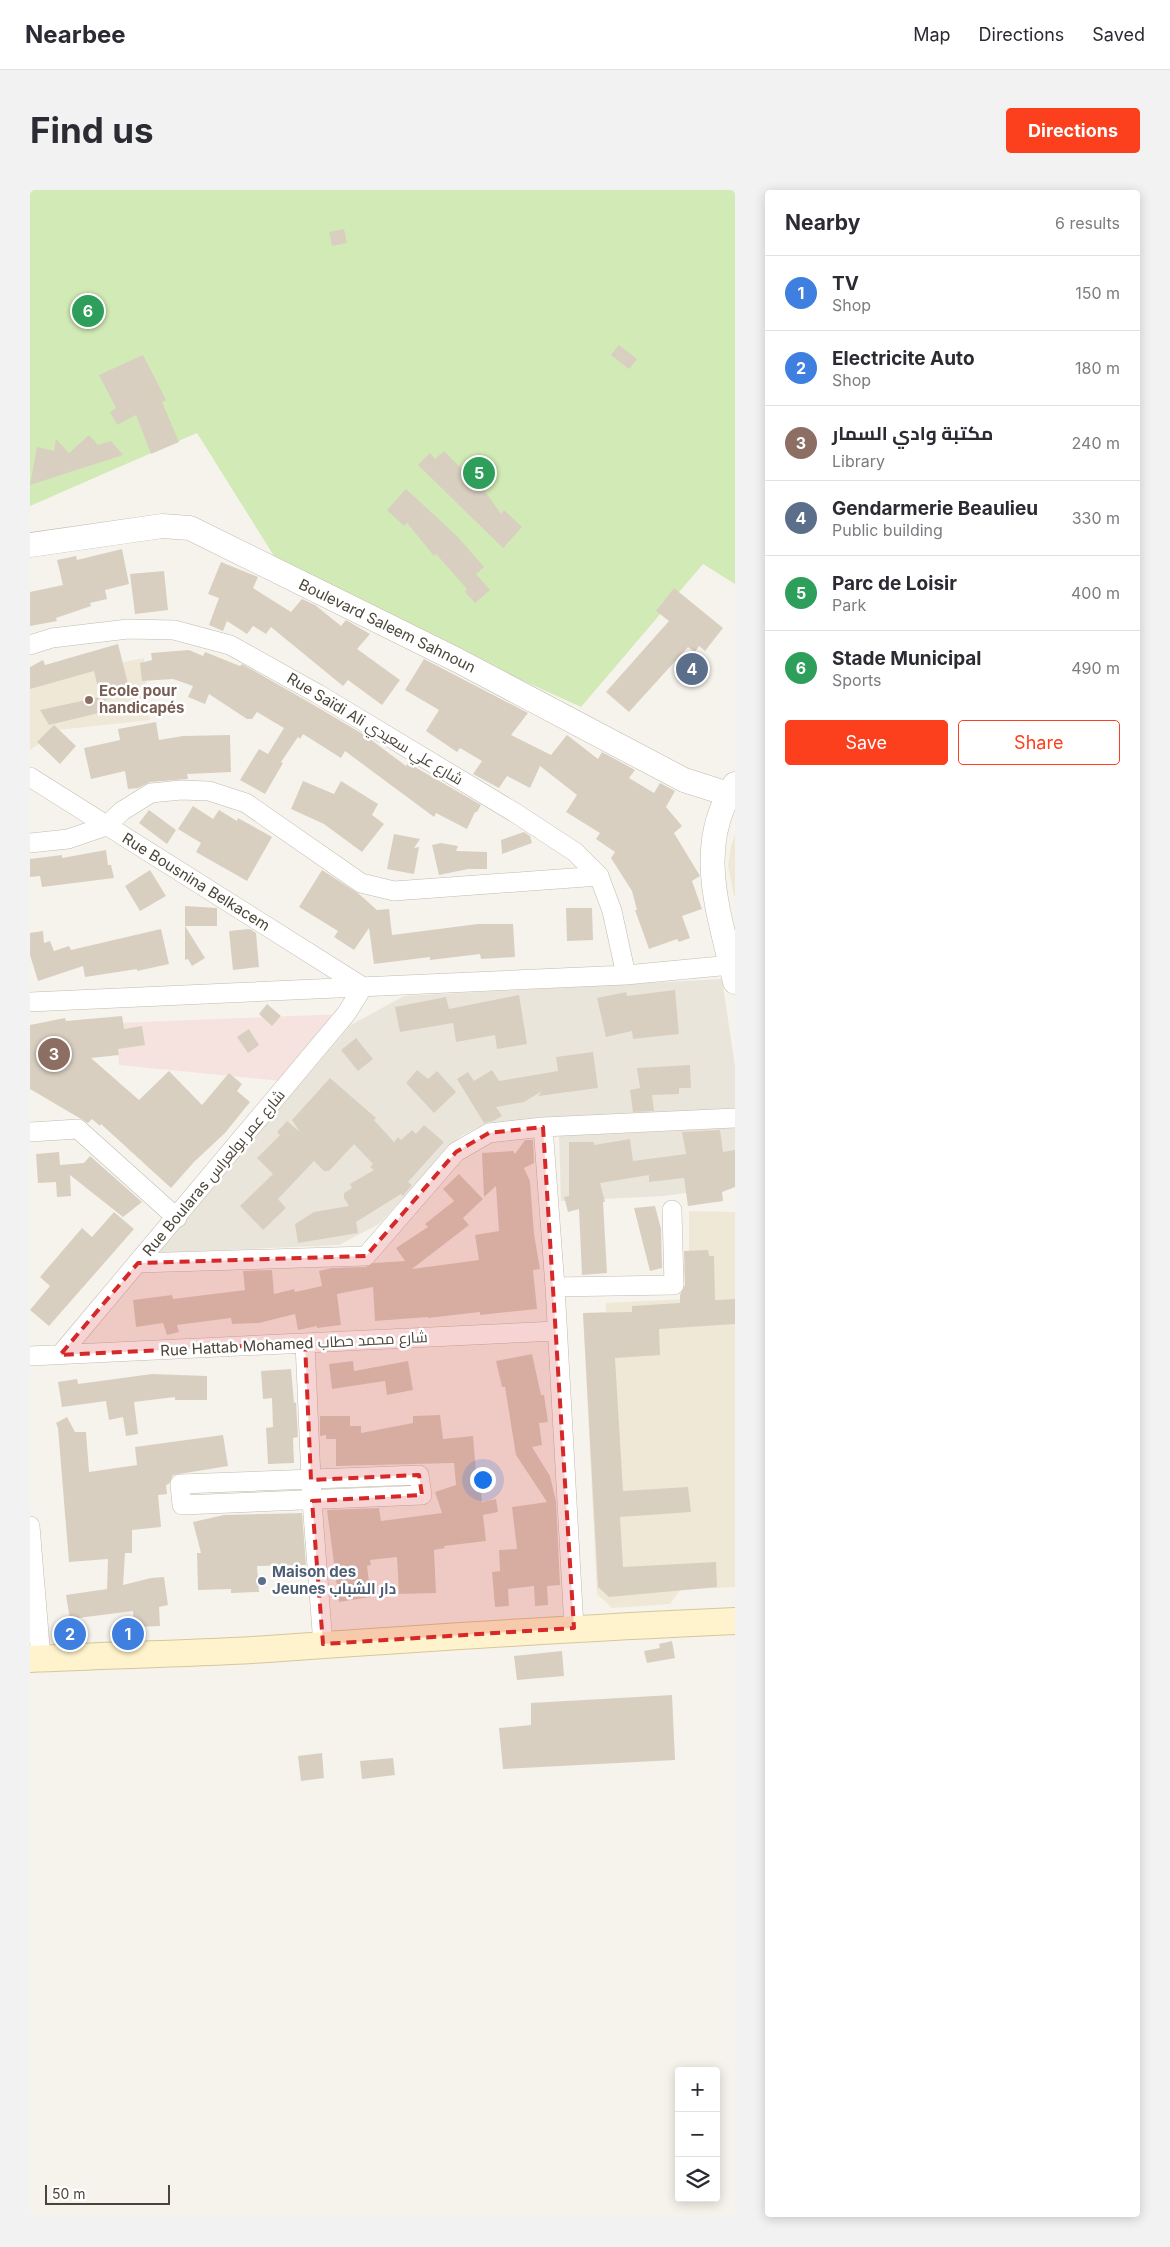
<!DOCTYPE html>
<html lang="en">
<head>
<meta charset="utf-8">
<style>
  body { margin:0; font-family:Inter,Cairo,sans-serif; background:#f2f2f3; color:#2b2b33 }
  .controls { position:absolute; right:15px; bottom:15px; display:grid; overflow:hidden; border-radius:5px; box-shadow:0 2px 12px #0003 }
  .controls button { width:45px; height:45px; display:grid; place-items:center; padding:0; border:0; border-bottom:1px solid #e1e1e2; background:#fff; color:#2b2b33; font:25px sans-serif }
  .scale { position:absolute; left:15px; bottom:12px; width:125px; box-sizing:border-box; padding-left:5px; border:2px solid #4b4439; border-top:0; font-size:14px; line-height:18px; white-space:nowrap; color:#4b4439; -webkit-text-stroke:4px #fff; paint-order:stroke }
  .you { position:absolute; left:452px; top:1289px; width:18px; height:18px; margin:-12px; border:4px solid #fff; border-radius:50%; background:#1a73e8; box-shadow:0 0 0 8px #1a73e833 }
  .badge { display:grid; place-items:center; width:32px; height:32px; border-radius:50%; background:#fc3f1d; color:#fff; font-size:16px; font-weight:700 }
  .pin { position:absolute; translate:-50% -50%; border:2px solid #fff; box-shadow:0 1px 5px #0006 }
  .list { margin:0; padding:0; list-style:none }
  h2 { display:flex; justify-content:space-between; align-items:center; height:65px; margin:0; padding:0 20px; font-size:21px }
  h2 small { font-size:16px; font-weight:400; color:#7c7c81 }
  .list li { display:grid; grid-template-columns:32px 1fr auto; gap:15px; align-items:center; box-sizing:border-box; height:75px; padding:0 20px; border-top:1px solid #e1e1e2 }
  .list b { display:block; font-size:19px; white-space:nowrap }
  .list p { margin:0; font-size:16px; white-space:nowrap; color:#7c7c81 }
  .list em { font-size:16px; font-style:normal; color:#7c7c81 }
  .actions { display:flex; gap:10px; padding:15px 20px }
  .actions a { flex:1; padding:11px 0; border:1px solid #fc3f1d; border-radius:5px; text-align:center; font-size:18px; color:#fc3f1d }
  .actions .main { background:#fc3f1d; color:#fff }
  .icon { flex:none; width:28px; height:28px; fill:none; stroke:currentColor; stroke-width:2; stroke-linecap:round; stroke-linejoin:round }
  .map { position:relative; flex:none; width:705px; height:2027px; overflow:hidden; border-radius:5px }
  header { display:flex; align-items:center; gap:30px; box-sizing:border-box; height:70px; padding:0 25px; background:#fff; border-bottom:1px solid #e1e1e2 }
  header strong { font-size:24px }
  nav { display:flex; gap:28px; margin-inline-start:auto; font-size:18px }
  .intro { display:flex; align-items:center; justify-content:space-between; box-sizing:border-box; height:120px; padding:0 30px }
  h1 { margin:0; font-size:35px }
  .button { padding:12px 22px; border-radius:5px; background:#fc3f1d; color:#fff; font-size:18px; font-weight:700 }
  main { display:flex; gap:30px; padding:0 30px }
  aside { flex:1; background:#fff; border-radius:5px; box-shadow:0 2px 12px #0003 }
  .map>svg:first-child { display:block }
  .residential { fill:#eae5da }
  .education { fill:#efe8d6 }
  .medical { fill:#f6e3e0 }
  .green { fill:#d2eab5 }
  .building { fill:#d8cfc1 }
  .lines { fill:none; stroke-linecap:round; stroke-linejoin:round }
  .minor-casing { stroke:#c2bbae; stroke-width:20 }
  .tertiary-casing { stroke:#c2bbae; stroke-width:25 }
  .secondary-casing { stroke:#d6c79b; stroke-width:28 }
  .minor { stroke:#fff; stroke-width:19 }
  .tertiary { stroke:#fff; stroke-width:24 }
  .secondary { stroke:#fff3cd; stroke-width:26 }
  .marked { fill:#d62828; fill-opacity:0.2; stroke:#d62828; stroke-width:4; stroke-dasharray:10 6; stroke-linejoin:round }
  .education-dot { fill:#8d6e63; stroke:#fff; stroke-width:2 }
  .service-dot { fill:#5c6f8a; stroke:#fff; stroke-width:2 }
  .labels { text-anchor:middle; stroke-width:5; stroke-linejoin:round; paint-order:stroke }
  .street-label { font-size:15px; fill:#4b4439; stroke:#fff }
  .education-label { font-size:15px; font-weight:bold; fill:#785e54; stroke:#fff; text-anchor:start }
  .service-label { font-size:15px; font-weight:bold; fill:#4e5e75; stroke:#fff; text-anchor:start }
</style>
</head>
<body>
<header>
<strong>Nearbee</strong>
<nav><a>Map</a><a>Directions</a><a>Saved</a></nav>
</header>
<div class="intro"><h1>Find us</h1><a class="button">Directions</a></div>
<main>
<div class="map">
<svg width="705" height="2027" viewBox="0 0 705 2027">
  <rect width="100%" height="100%" fill="#f6f3ec"/>
  <path class="residential" d="M 692,789 L 705,876 L 705,919 L 457,933 L 431,946 L 349,1034 L 309,1055 L 126,1063 L 321,835 L 374,806 Z
    M 705,933 L 705,996 L 634,1006 L 531,1011 L 529,945 Z"/>
  <path class="education" d="M 114,468 L 120,530 L 28,540 L 0,560 L 0,490 Z
    M 705,645 L 705,706 L 704,706 L 698,676 L 701,655 Z
    M 659,1021 L 705,1022 L 705,1397 L 650,1400 L 640,1414 L 582,1418 L 567,1404 L 553,1123 L 576,1122 L 576,1113 L 656,1109 L 654,1078 L 659,1067 Z"/>
  <path class="medical" d="M 316,824 L 262,892 L 89,875 L 87,833 Z"/>
  <path class="green" d="M 0,0 L 705,0 L 705,394 L 673,374 L 551,517 L 254,382 L 167,243 L 0,316 Z"/>
  <path class="building" d="M 314,39 L 317,53 L 302,56 L 299,42 Z
    M 589,155 L 607,169 L 599,179 L 581,165 Z
    M 113,165 L 136,210 L 132,212 L 149,252 L 121,264 L 106,225 L 87,235 L 80,222 L 86,218 L 69,185 Z
    M 59,245 L 68,255 L 81,251 L 93,265 L 0,295 L 7,257 L 24,261 L 26,249 L 39,263 Z
    M 414,261 L 445,292 L 447,290 L 471,324 L 474,320 L 492,337 L 473,358 L 388,275 L 400,263 L 405,269 Z
    M 376,299 L 427,346 L 454,377 L 446,384 L 460,400 L 445,413 L 435,402 L 437,399 L 406,364 L 404,366 L 377,333 L 374,336 L 357,320 Z
    M 92,359 L 99,394 L 75,400 L 77,409 L 60,413 L 61,416 L 26,428 L 27,431 L 0,436 L 0,402 L 33,395 L 27,370 L 46,366 L 47,370 Z
    M 191,372 L 228,387 L 223,398 L 261,422 L 272,409 L 285,415 L 311,436 L 316,430 L 340,444 L 327,459 L 370,490 L 352,515 L 318,490 L 313,496 L 241,437 L 236,444 L 223,436 L 217,444 L 197,431 L 193,441 L 179,435 L 189,408 L 178,404 Z
    M 134,381 L 138,420 L 105,424 L 100,384 Z
    M 644,398 L 693,438 L 675,461 L 669,456 L 665,462 L 658,457 L 599,522 L 576,502 L 639,431 L 626,421 Z
    M 88,454 L 100,502 L 75,510 L 77,521 L 19,535 L 10,520 L 70,507 L 64,481 L 0,499 L 0,477 L 13,470 L 15,475 Z
    M 159,460 L 173,466 L 175,462 L 210,476 L 212,474 L 282,514 L 336,546 L 376,576 L 378,573 L 451,615 L 447,622 L 445,622 L 437,639 L 406,623 L 404,627 L 315,561 L 311,568 L 273,544 L 270,549 L 268,547 L 251,572 L 253,573 L 235,604 L 210,590 L 229,559 L 238,564 L 254,538 L 227,522 L 222,529 L 217,529 L 179,504 L 175,514 L 158,507 L 163,496 L 143,489 L 112,491 L 110,473 L 122,470 L 121,463 Z
    M 394,469 L 498,523 L 481,545 L 521,565 L 537,545 L 568,569 L 572,562 L 605,580 L 599,588 L 624,603 L 630,593 L 645,601 L 636,617 L 652,636 L 644,643 L 670,686 L 662,691 L 672,719 L 652,726 L 660,748 L 649,752 L 647,749 L 619,759 L 605,720 L 607,720 L 602,701 L 581,668 L 585,662 L 566,649 L 570,643 L 536,622 L 547,605 L 510,576 L 500,598 L 477,586 L 469,598 L 443,584 L 452,571 L 430,558 L 427,562 L 396,541 L 409,520 L 375,500 Z
    M 126,532 L 129,550 L 153,546 L 200,545 L 201,582 L 157,584 L 158,589 L 120,592 L 108,598 L 98,599 L 95,581 L 61,589 L 54,558 L 90,550 L 88,539 Z
    M 24,535 L 46,556 L 30,574 L 7,552 Z
    M 273,591 L 304,604 L 311,591 L 348,614 L 342,625 L 354,634 L 332,662 L 294,634 L 261,619 Z
    M 163,616 L 183,629 L 189,620 L 207,631 L 208,628 L 242,647 L 217,691 L 166,662 L 171,653 L 148,639 Z
    M 119,620 L 146,640 L 137,654 L 109,633 Z
    M 494,642 L 500,646 L 502,653 L 472,664 L 471,650 Z
    M 364,644 L 390,649 L 384,658 L 389,657 L 384,684 L 357,679 Z
    M 411,653 L 428,656 L 426,661 L 457,662 L 457,679 L 438,679 L 409,685 L 402,655 Z
    M 76,660 L 78,675 L 81,675 L 84,688 L 12,697 L 10,686 L 0,687 L 0,669 L 32,665 L 32,668 Z
    M 120,680 L 136,706 L 110,721 L 95,696 Z
    M 292,680 L 329,704 L 347,720 L 359,719 L 362,745 L 448,734 L 483,734 L 485,767 L 451,769 L 450,764 L 400,770 L 400,767 L 344,774 L 339,738 L 324,760 L 304,747 L 308,741 L 269,717 Z
    M 155,716 L 187,718 L 187,736 L 155,736 L 175,768 L 162,776 L 158,769 L 155,770 Z
    M 536,718 L 562,718 L 563,750 L 537,751 Z
    M 131,739 L 139,774 L 107,781 L 107,779 L 55,787 L 53,776 L 8,791 L 0,765 L 0,743 L 13,741 L 14,753 L 20,751 L 24,761 L 39,756 L 41,760 Z
    M 220,739 L 226,743 L 229,777 L 203,780 L 199,741 Z
    M 645,800 L 649,844 L 603,849 L 602,841 L 576,847 L 567,808 L 596,802 L 597,806 Z
    M 489,805 L 497,854 L 467,859 L 465,845 L 426,852 L 423,833 L 370,842 L 365,817 L 416,807 L 419,819 Z
    M 237,814 L 251,826 L 242,836 L 229,824 Z
    M 92,826 L 94,839 L 112,836 L 115,855 L 88,859 L 89,865 L 61,868 L 109,910 L 139,881 L 172,915 L 199,883 L 212,894 L 207,901 L 220,912 L 195,943 L 164,972 L 141,998 L 71,934 L 70,936 L 62,929 L 58,933 L 0,899 L 0,835 L 35,828 L 36,831 Z
    M 219,839 L 229,855 L 218,863 L 207,847 Z
    M 326,848 L 343,869 L 328,881 L 311,860 Z
    M 563,862 L 568,898 L 508,906 L 512,901 L 494,912 L 466,917 L 472,926 L 463,931 L 454,933 L 427,889 L 438,882 L 444,891 L 462,880 L 469,891 L 528,881 L 526,867 Z
    M 660,875 L 661,898 L 649,898 L 649,904 L 622,905 L 624,921 L 603,922 L 600,900 L 610,898 L 607,878 Z
    M 387,880 L 398,889 L 407,881 L 426,902 L 404,923 L 376,893 Z
    M 300,888 L 346,928 L 344,930 L 364,952 L 368,947 L 371,950 L 382,940 L 386,944 L 394,935 L 414,952 L 378,992 L 382,995 L 373,1006 L 371,1004 L 326,1032 L 328,1043 L 268,1053 L 265,1034 L 284,1022 L 319,1016 L 314,1008 L 314,1003 L 322,998 L 320,994 L 344,980 L 340,977 L 343,974 L 324,954 L 299,981 L 294,981 L 284,971 L 248,1009 L 256,1018 L 233,1040 L 210,1016 L 243,984 L 227,968 L 250,945 L 247,942 L 257,931 L 270,942 L 262,930 Z
    M 690,940 L 693,962 L 705,960 L 705,997 L 692,1002 L 693,1011 L 658,1016 L 654,988 L 619,992 L 619,985 L 570,993 L 575,1012 L 573,1012 L 577,1083 L 552,1085 L 549,1019 L 538,1022 L 534,1007 L 539,1006 L 539,952 L 564,952 L 564,955 L 600,949 L 603,971 L 656,964 L 652,942 Z
    M 495,950 L 503,950 L 504,973 L 494,978 L 500,991 L 504,1044 L 510,1079 L 503,1080 L 507,1119 L 450,1125 L 450,1122 L 398,1128 L 398,1127 L 345,1131 L 343,1097 L 307,1104 L 311,1135 L 287,1138 L 287,1136 L 268,1140 L 265,1124 L 229,1133 L 202,1134 L 201,1128 L 147,1135 L 149,1142 L 137,1145 L 133,1133 L 106,1137 L 103,1110 L 142,1105 L 143,1109 L 215,1100 L 213,1081 L 242,1080 L 244,1104 L 264,1099 L 265,1102 L 292,1096 L 289,1081 L 302,1078 L 336,1077 L 344,1073 L 375,1071 L 366,1058 L 398,1037 L 395,1034 L 424,1011 L 413,999 L 429,984 L 453,1009 L 433,1028 L 439,1035 L 382,1079 L 449,1070 L 445,1045 L 469,1041 L 466,996 L 454,1007 L 452,963 L 483,961 L 485,964 Z
    M 29,962 L 30,975 L 54,973 L 60,966 L 112,1012 L 93,1027 L 40,985 L 41,1006 L 27,1007 L 26,992 L 8,993 L 6,964 Z
    M 625,1016 L 631,1039 L 632,1078 L 620,1081 L 604,1018 Z
    M 84,1022 L 104,1039 L 19,1136 L 0,1120 L 20,1096 L 10,1087 L 52,1038 L 62,1047 Z
    M 678,1060 L 679,1066 L 684,1066 L 685,1110 L 705,1109 L 705,1134 L 629,1139 L 630,1165 L 585,1168 L 593,1301 L 658,1297 L 661,1322 L 590,1327 L 593,1377 L 686,1372 L 687,1397 L 579,1407 L 568,1397 L 553,1123 L 602,1122 L 602,1116 L 650,1113 L 650,1105 L 655,1095 L 654,1061 Z
    M 502,1164 L 511,1205 L 514,1205 L 518,1232 L 509,1233 L 512,1255 L 502,1257 L 520,1286 L 526,1311 L 530,1395 L 517,1396 L 518,1415 L 505,1416 L 504,1396 L 478,1399 L 479,1416 L 465,1417 L 462,1382 L 470,1381 L 469,1360 L 487,1359 L 482,1317 L 517,1312 L 486,1265 L 475,1197 L 472,1197 L 466,1171 Z
    M 323,1171 L 324,1181 L 378,1171 L 383,1200 L 357,1205 L 355,1191 L 302,1199 L 299,1174 Z
    M 261,1179 L 264,1213 L 266,1212 L 268,1247 L 263,1248 L 264,1273 L 238,1274 L 236,1238 L 243,1237 L 242,1208 L 233,1209 L 231,1181 Z
    M 122,1184 L 177,1186 L 177,1210 L 145,1210 L 145,1207 L 104,1212 L 108,1244 L 96,1246 L 93,1227 L 79,1230 L 76,1211 L 32,1217 L 28,1192 L 47,1189 L 48,1194 Z
    M 410,1225 L 413,1249 L 443,1246 L 446,1282 L 449,1282 L 452,1312 L 466,1309 L 468,1322 L 453,1325 L 456,1351 L 414,1356 L 415,1358 L 404,1360 L 406,1403 L 369,1404 L 367,1367 L 340,1370 L 341,1375 L 337,1376 L 341,1407 L 309,1412 L 297,1320 L 349,1318 L 351,1331 L 412,1323 L 405,1302 L 426,1295 L 424,1273 L 306,1276 L 306,1249 L 296,1249 L 296,1245 L 290,1246 L 290,1226 L 320,1226 L 320,1236 L 331,1236 L 331,1243 L 383,1233 L 383,1226 Z
    M 37,1227 L 45,1242 L 56,1242 L 59,1282 L 107,1275 L 105,1257 L 193,1245 L 198,1276 L 143,1285 L 139,1294 L 136,1295 L 137,1304 L 128,1305 L 131,1337 L 102,1340 L 102,1363 L 95,1363 L 93,1395 L 121,1388 L 134,1387 L 138,1415 L 129,1417 L 130,1436 L 104,1437 L 103,1421 L 40,1429 L 36,1405 L 77,1399 L 78,1369 L 39,1372 L 28,1238 L 26,1233 Z
    M 272,1323 L 276,1375 L 227,1376 L 229,1402 L 201,1403 L 201,1399 L 168,1400 L 167,1363 L 171,1363 L 163,1332 L 194,1325 Z
    M 642,1451 L 645,1468 L 617,1473 L 614,1461 L 630,1458 L 629,1454 Z
    M 532,1461 L 534,1486 L 487,1490 L 484,1466 Z
    M 642,1505 L 645,1570 L 473,1579 L 469,1538 L 501,1535 L 501,1513 Z
    M 292,1563 L 294,1588 L 271,1591 L 268,1566 Z
    M 363,1568 L 365,1585 L 332,1589 L 330,1571 Z"/>
  <g class="lines">
    <g class="minor-casing">
      <path id="minor" d="M 0,455 L 22,448 L 98,439 L 144,440 L 200,455 L 288,504 L 487,624 L 545,662 L 569,686 L 582,721 L 596,785
        M 0,587 L 333,797 L 316,824 L 30,1165
        M 0,653 L 38,649 L 76,636 L 92,621 L 121,603 L 151,600 L 179,601 L 216,613 L 331,693 L 364,701 L 569,686
        M 0,812 L 596,785 L 701,775
        M 513,937 L 525,1097 L 544,1438
        M 0,942 L 48,939 L 147,1028
        M 108,1073 L 336,1066 L 426,962 L 459,943 L 513,937 L 705,928
        M 525,1097 L 644,1095 L 642,1020
        M 275,1153 L 282,1311 L 293,1454
        M 0,1166 L 527,1141
        M 389,1285 L 392,1305 L 152,1315 L 150,1294 Z
        M 0,1336 L 11,1468"/>
    </g>
    <g class="tertiary-casing">
      <path id="tertiary" d="M 0,355 L 132,336 L 160,338 L 427,470 L 654,590 L 698,604
        M 705,594 C 663,657 690,725 705,792"/>
    </g>
    <g class="secondary-casing">
      <path id="secondary" d="M 0,1469 C 79,1465 159,1464 238,1459 C 393,1448 549,1438 705,1431"/>
    </g>
    <use href="#minor" class="minor"/>
    <use href="#tertiary" class="tertiary"/>
    <use href="#secondary" class="secondary"/>
  </g>
  <path class="marked" d="M 513,937 L 544,1438 L 293,1454 L 282,1311 L 392,1305 L 389,1285 L 281,1290 L 275,1153 L 30,1165 L 108,1073 L 336,1066 L 426,962 L 459,943 Z"/>
  <circle class="education-dot" cx="59" cy="510" r="5"/>
  <circle class="service-dot" cx="232" cy="1391" r="5"/>
  <g class="labels">
    <g class="street-label">
      <text transform="translate(357 436) rotate(26)" y="5">Boulevard Saleem Sahnoun</text>
      <text transform="translate(345 539) rotate(31)" y="5">Rue Saïdi Ali شارع علي سعيدي</text>
      <text transform="translate(166 692) rotate(32)" y="5">Rue Bousnina Belkacem</text>
      <text transform="translate(184 983) rotate(-50)" y="5">Rue Boularas شارع عمر بولعراس</text>
      <text transform="translate(264 1154) rotate(-3)" y="5">Rue Hattab Mohamed شارع محمد حطاب</text>
    </g>
    <g class="education-label">
      <text x="69" y="506">Ecole pour<tspan x="69" dy="17">handicapés</tspan></text>
    </g>
    <g class="service-label">
      <text x="242" y="1387">Maison des<tspan x="242" dy="17">Jeunes دار الشباب</tspan></text>
    </g>
  </g>
</svg>
<div class="controls">
<button>+</button>
<button>−</button>
<button><svg class="icon" aria-label="layers" viewBox="0 0 24 24"><path d="M12 4l9 5-9 5-9-5zM3 14l9 5 9-5"/></svg></button>
</div>
<div class="scale">50 m</div>
<div class="you"></div>
<div class="pin badge" style="left:98px;top:1444px;background:#3f7fe0">1</div>
<div class="pin badge" style="left:40px;top:1444px;background:#3f7fe0">2</div>
<div class="pin badge" style="left:24px;top:864px;background:#8d6e63">3</div>
<div class="pin badge" style="left:662px;top:479px;background:#5c6f8a">4</div>
<div class="pin badge" style="left:449px;top:283px;background:#2e9e5b">5</div>
<div class="pin badge" style="left:58px;top:121px;background:#2e9e5b">6</div>
</div>
<aside>
<h2>Nearby<small>6 results</small></h2>
<ul class="list">
<li><span class="badge" style="background:#3f7fe0">1</span><div><b>TV</b><p>Shop</p></div><em>150 m</em></li>
<li><span class="badge" style="background:#3f7fe0">2</span><div><b>Electricite Auto</b><p>Shop</p></div><em>180 m</em></li>
<li><span class="badge" style="background:#8d6e63">3</span><div><b>مكتبة وادي السمار</b><p>Library</p></div><em>240 m</em></li>
<li><span class="badge" style="background:#5c6f8a">4</span><div><b>Gendarmerie Beaulieu</b><p>Public building</p></div><em>330 m</em></li>
<li><span class="badge" style="background:#2e9e5b">5</span><div><b>Parc de Loisir</b><p>Park</p></div><em>400 m</em></li>
<li><span class="badge" style="background:#2e9e5b">6</span><div><b>Stade Municipal</b><p>Sports</p></div><em>490 m</em></li>
</ul>
<div class="actions"><a class="main">Save</a><a>Share</a></div>
</aside>
</main>
</body>
</html>
